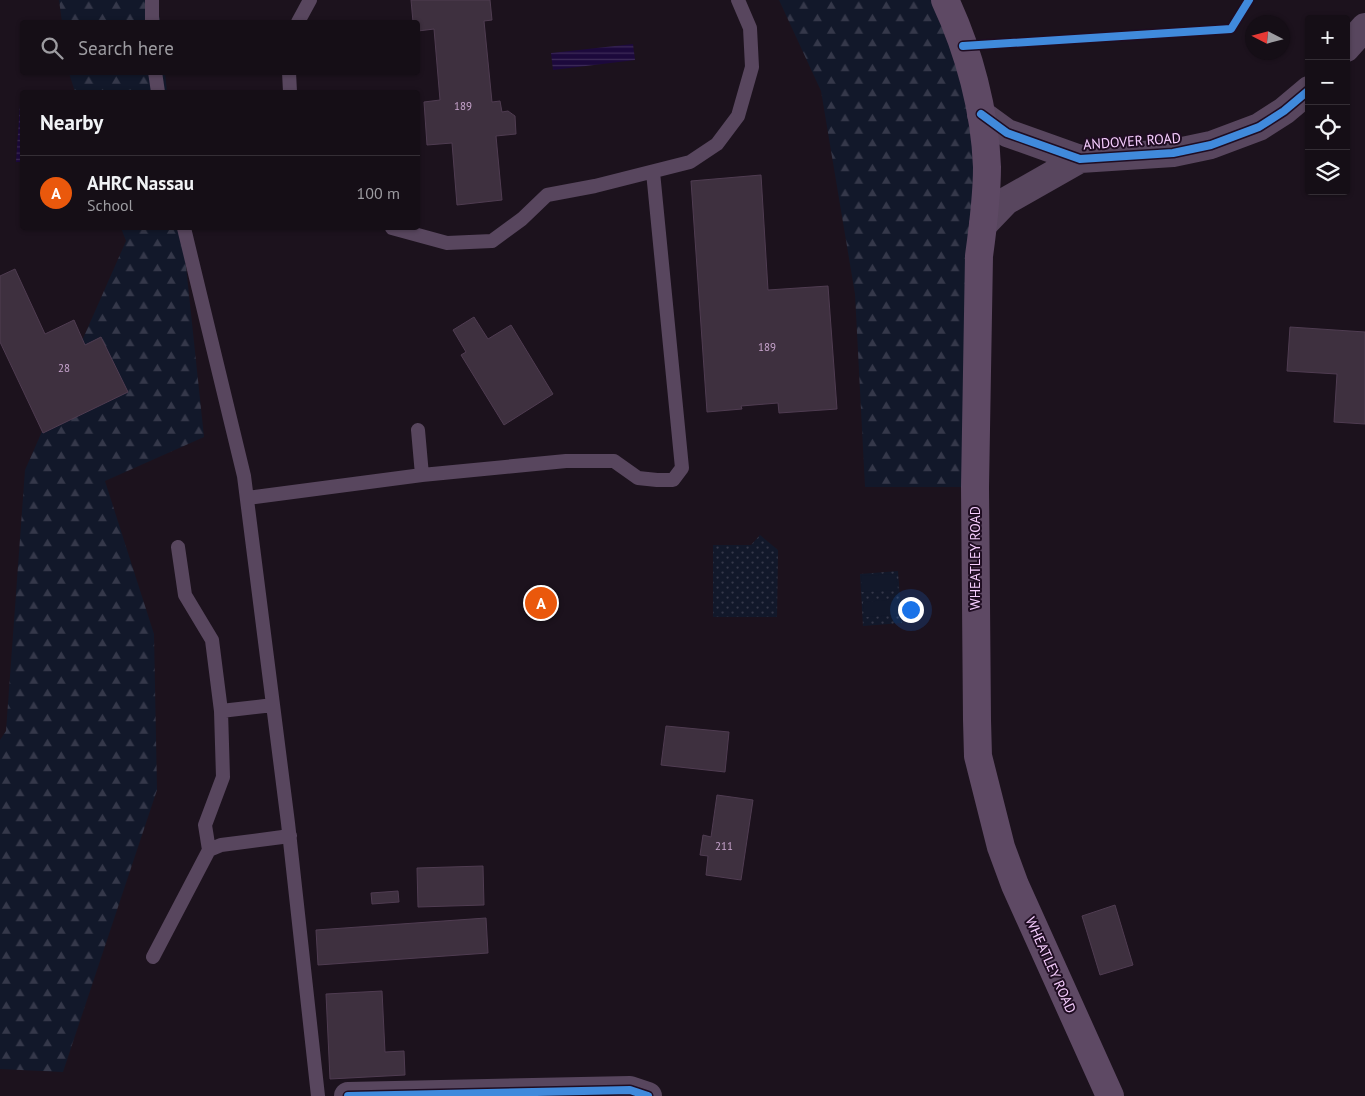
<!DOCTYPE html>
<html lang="en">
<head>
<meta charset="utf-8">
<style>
  body { margin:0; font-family:"PT Sans",sans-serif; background:#221c23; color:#f1f3f6 }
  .controls { position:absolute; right:15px; top:15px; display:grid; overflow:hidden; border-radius:5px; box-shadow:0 1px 4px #0004 }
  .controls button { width:45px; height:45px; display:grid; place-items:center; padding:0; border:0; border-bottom:1px solid #342e35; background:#150e16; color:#f1f3f6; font:25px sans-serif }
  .compass { position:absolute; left:1245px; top:15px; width:45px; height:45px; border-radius:50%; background:#150e16; box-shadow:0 1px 4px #0004; rotate:276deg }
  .you { position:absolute; left:910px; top:609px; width:18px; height:18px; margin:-12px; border:4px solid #fff; border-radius:50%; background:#1a73e8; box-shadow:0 0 0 8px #1a73e833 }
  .badge { display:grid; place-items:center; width:32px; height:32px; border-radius:50%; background:#ea580c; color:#fff; font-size:16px; font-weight:700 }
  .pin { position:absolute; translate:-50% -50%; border:2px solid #fff; box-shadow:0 1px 5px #0006 }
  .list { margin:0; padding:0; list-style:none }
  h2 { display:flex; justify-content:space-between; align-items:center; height:65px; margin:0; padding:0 20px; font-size:21px }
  h2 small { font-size:16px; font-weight:400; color:#9d9ca1 }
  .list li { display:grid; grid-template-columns:32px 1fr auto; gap:15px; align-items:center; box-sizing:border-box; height:75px; padding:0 20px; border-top:1px solid #342e35 }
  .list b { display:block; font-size:19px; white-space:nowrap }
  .list p { margin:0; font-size:16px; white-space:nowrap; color:#9d9ca1 }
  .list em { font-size:16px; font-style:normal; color:#9d9ca1 }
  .icon { flex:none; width:28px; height:28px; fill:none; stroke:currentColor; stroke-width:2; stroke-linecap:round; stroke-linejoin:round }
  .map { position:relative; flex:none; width:1365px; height:1096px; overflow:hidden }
  .search { position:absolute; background:#150e16; box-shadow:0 1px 4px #0004; left:20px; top:20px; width:400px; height:55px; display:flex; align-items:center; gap:12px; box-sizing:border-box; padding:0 18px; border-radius:5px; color:#9d9ca1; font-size:19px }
  .panel { position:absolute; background:#150e16; box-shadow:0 1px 4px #0004; left:20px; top:90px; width:400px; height:140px; border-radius:5px }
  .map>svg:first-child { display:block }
  .forest { fill:url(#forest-firs) }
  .park { fill:url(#park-dots) }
  .garden { fill:#12182a }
  .water { fill:url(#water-rules) }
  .building { fill:#3e303f; stroke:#4f3c51 }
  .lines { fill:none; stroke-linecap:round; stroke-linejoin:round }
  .service { stroke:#58465e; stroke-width:14 }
  .minor { stroke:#58465e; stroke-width:28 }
  .secondary { stroke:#5e4964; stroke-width:28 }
  .cycleway-casing { stroke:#1f0d22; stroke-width:11 }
  .cycleway { stroke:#408adc; stroke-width:8 }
  .labels { text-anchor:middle; stroke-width:4; stroke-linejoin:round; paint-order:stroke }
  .number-label { font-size:11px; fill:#c9a6cf }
  .street-label { font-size:14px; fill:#f7ceff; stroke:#1f0d22 }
</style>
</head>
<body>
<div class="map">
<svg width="1365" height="1096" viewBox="0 0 1365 1096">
  <defs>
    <pattern id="forest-firs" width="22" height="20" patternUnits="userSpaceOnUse" patternTransform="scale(1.25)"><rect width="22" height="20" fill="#12182a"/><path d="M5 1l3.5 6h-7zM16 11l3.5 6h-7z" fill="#35384a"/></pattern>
    <pattern id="park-dots" width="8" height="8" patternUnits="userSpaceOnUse" patternTransform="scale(1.25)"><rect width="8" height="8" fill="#12182a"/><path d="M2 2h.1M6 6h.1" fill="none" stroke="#35384a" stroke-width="1.8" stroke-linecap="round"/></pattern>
    <pattern id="water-rules" width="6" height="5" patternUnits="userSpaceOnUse" patternTransform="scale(1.25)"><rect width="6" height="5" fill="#1c093c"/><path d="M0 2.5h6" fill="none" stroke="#3e2c59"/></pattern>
  </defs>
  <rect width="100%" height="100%" fill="#1c121d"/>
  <path class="forest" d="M 59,0 L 157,0 L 160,22 L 62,22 Z
    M 779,0 L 945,0 L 981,114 L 975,487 L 865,487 L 855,294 L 821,91 Z
    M 69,73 L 165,73 L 167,92 L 75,92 Z
    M 121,228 L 182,228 L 204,437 L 105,481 L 154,634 L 157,790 L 63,1072 L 0,1069 L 0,740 L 6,731 L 25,470 L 126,241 Z"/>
  <path class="park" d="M 760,535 L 778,550 L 777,617 L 713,617 L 713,545 L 751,545 Z
    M 898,571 L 902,623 L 863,626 L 860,574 Z"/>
  <path class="garden" d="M 896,574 L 898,590 L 862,592 L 861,576 Z
    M 898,599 L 899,615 L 864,617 L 863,602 Z"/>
  <path class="water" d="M 633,44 L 635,60 L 553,70 L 551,53 Z
    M 20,105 L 22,105 L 22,162 L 16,162 Z"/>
  <path class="building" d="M 411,0 L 490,0 L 492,20 L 484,21 L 492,102 L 500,101 L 502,112 L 508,111 L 515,116 L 516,134 L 496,136 L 502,200 L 457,205 L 452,143 L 427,145 L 424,102 L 440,100 L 434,29 L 418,31 L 418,22 L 413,22 Z
    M 761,175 L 768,290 L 828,286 L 837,409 L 779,413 L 778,403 L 741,406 L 742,409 L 707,412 L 691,181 Z
    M 15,269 L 45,334 L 74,320 L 85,345 L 101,337 L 128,392 L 43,433 L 0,342 L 0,276 Z
    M 474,317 L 488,339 L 511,325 L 553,394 L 504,425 L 461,355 L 466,352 L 453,330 Z
    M 1290,327 L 1365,332 L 1365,424 L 1334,422 L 1337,374 L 1287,371 Z
    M 666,726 L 729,732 L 725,772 L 661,765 Z
    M 717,795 L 753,800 L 741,880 L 706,875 L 708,856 L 700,855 L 703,835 L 711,837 Z
    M 483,866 L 484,905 L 418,907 L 417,868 Z
    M 398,891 L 399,902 L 372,904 L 371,893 Z
    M 1115,905 L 1133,965 L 1100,975 L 1082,916 Z
    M 486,918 L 488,953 L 318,965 L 316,930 Z
    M 382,991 L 385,1052 L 404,1051 L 405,1075 L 330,1079 L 326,994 Z"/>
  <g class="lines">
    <path class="service" d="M 152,0 L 152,22
      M 298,22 L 310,0
      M 155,72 L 158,92
      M 289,72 L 290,92
      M 184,228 L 244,476 L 288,823 L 318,1096
      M 392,228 L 447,243 L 492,241 L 522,219 L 547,195 L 595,186 L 690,162 L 717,144 L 738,116 L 752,67 L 750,28 L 738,0
      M 418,430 L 422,475 L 566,461 L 614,461 L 638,478 L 657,480 L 673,480 L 682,468 L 653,172
      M 247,498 L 422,475
      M 178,547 L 185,595 L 212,640 L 221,711 L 273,705
      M 209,850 L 205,825 L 223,777 L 221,711
      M 153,957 L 209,850 L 221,845 L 290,836"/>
    <path class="minor" d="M 1346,48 L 1365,27
      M 981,114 L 1007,133 L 1080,159 L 1173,153 L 1211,145 L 1259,127 L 1284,111 L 1309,90
      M 983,225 L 1006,201 L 1080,159
      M 348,1096 L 630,1090 L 648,1096"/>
    <path class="secondary" d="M 945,0 C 969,51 985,111 987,167 C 987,197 983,227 979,256 L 975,487 L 977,720 L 978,756 L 1001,847 L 1015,885 L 1110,1096"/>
    <g class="cycleway-casing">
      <path id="cycleway" d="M 963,46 L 1231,29 L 1249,0
        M 981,114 L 1007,133 L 1080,159 L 1173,153 L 1211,145 L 1259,127 L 1284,111 L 1309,90
        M 348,1096 L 630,1090 L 648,1096"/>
    </g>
    <use href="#cycleway" class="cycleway"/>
  </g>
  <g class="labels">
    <g class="number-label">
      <text x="463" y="110">189</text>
      <text x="767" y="351">189</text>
      <text x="64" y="372">28</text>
      <text x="724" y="850">211</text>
    </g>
    <g class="street-label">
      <text transform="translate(1132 141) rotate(-4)" y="5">ANDOVER ROAD</text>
      <text transform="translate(975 558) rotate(-90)" y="5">WHEATLEY ROAD</text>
      <text transform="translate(1051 965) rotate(66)" y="5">WHEATLEY ROAD</text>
    </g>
  </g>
</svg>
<div class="controls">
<button>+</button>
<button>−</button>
<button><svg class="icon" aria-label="locate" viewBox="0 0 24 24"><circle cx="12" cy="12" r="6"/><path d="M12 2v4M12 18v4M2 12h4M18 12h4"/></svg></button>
<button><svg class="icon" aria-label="layers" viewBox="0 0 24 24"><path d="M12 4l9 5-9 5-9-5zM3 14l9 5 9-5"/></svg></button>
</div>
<svg class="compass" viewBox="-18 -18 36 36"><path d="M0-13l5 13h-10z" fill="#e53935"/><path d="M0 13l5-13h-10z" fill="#9d9ca1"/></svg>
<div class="you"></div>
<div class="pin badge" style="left:541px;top:603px">A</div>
<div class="search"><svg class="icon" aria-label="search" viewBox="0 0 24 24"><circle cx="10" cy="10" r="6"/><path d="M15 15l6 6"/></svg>Search here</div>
<section class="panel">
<h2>Nearby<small></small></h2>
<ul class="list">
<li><span class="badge">A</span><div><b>AHRC Nassau</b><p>School</p></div><em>100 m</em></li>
</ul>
</section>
</div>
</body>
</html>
